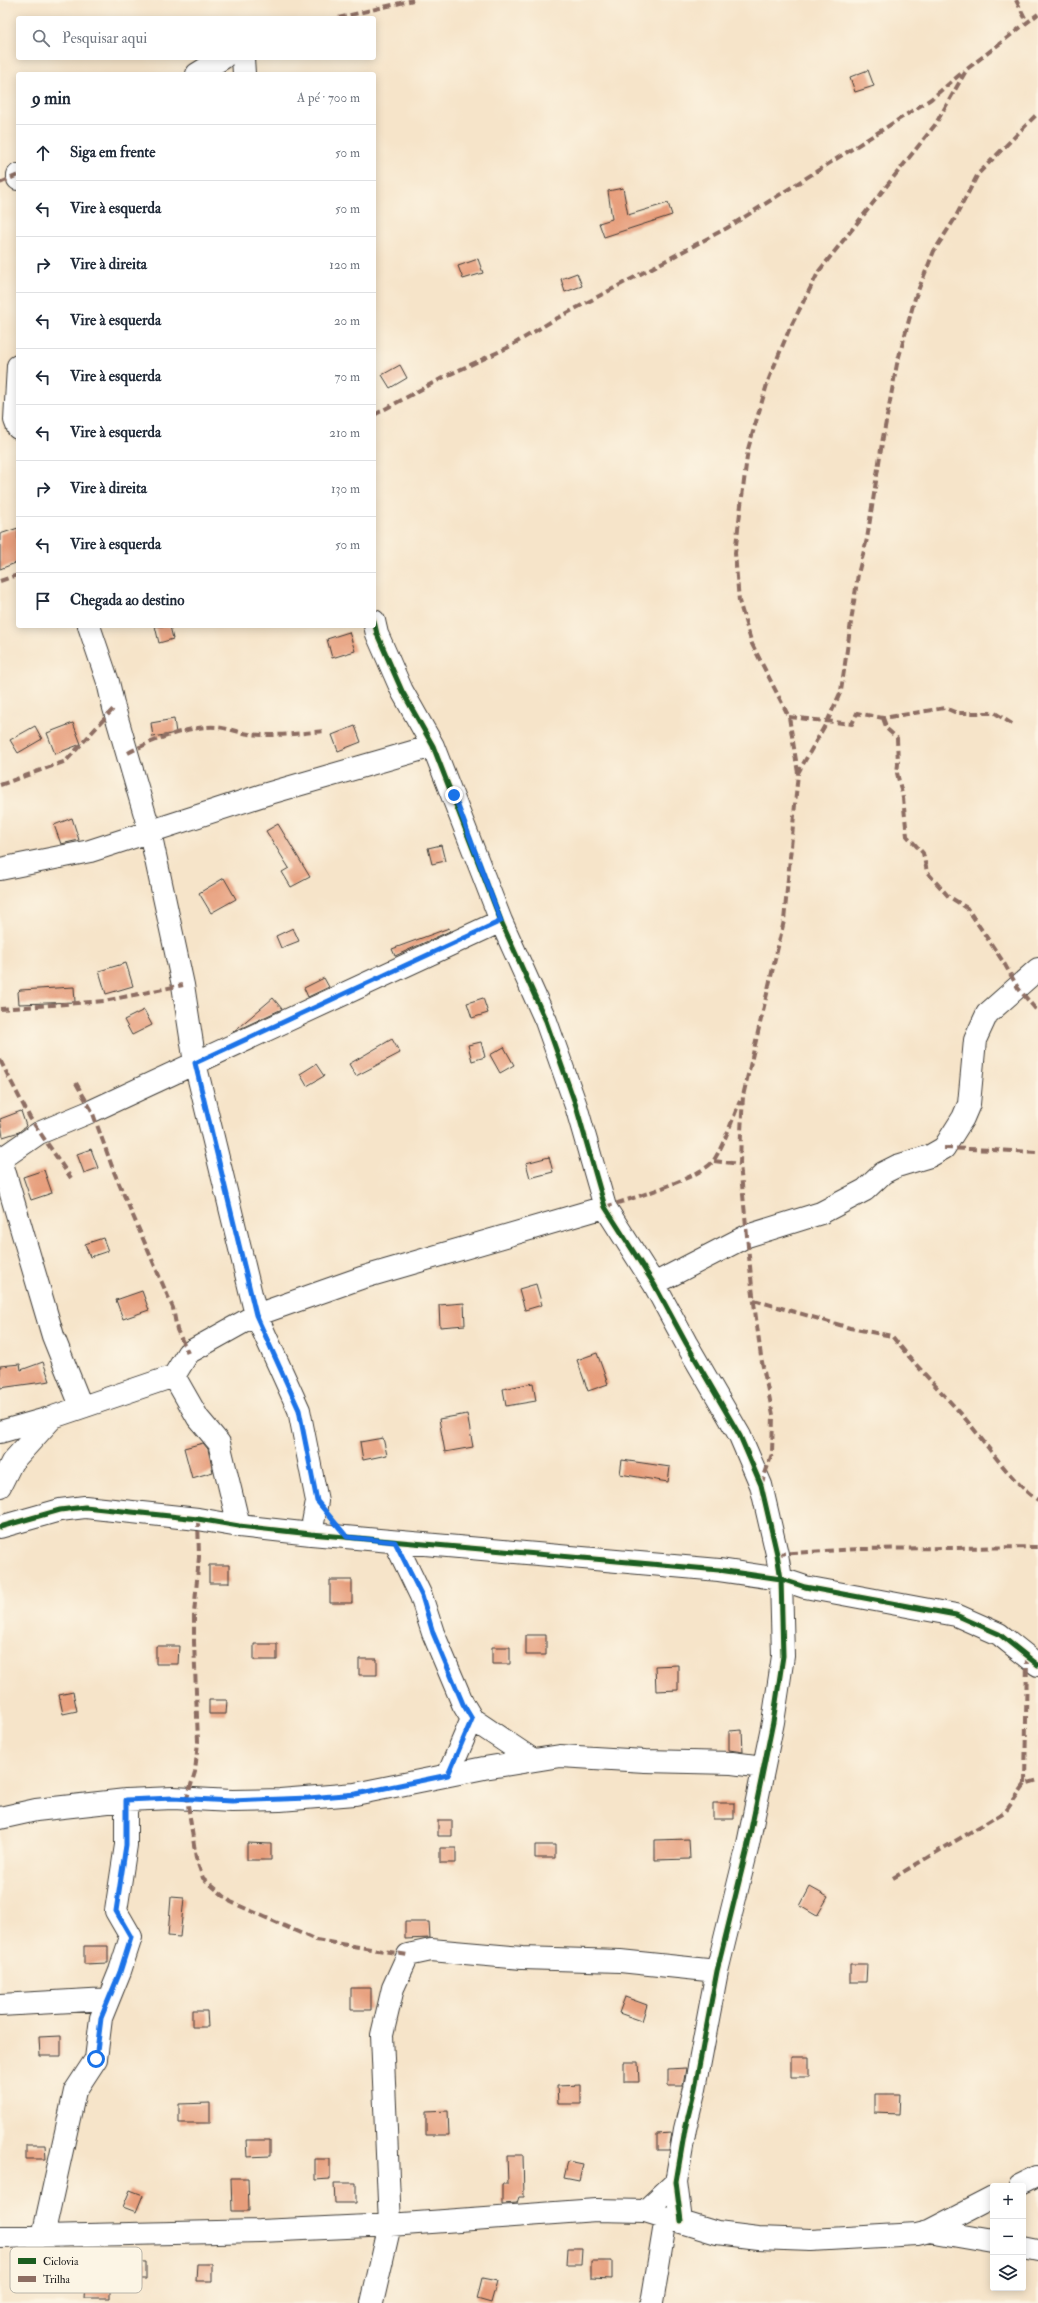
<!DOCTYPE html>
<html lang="pt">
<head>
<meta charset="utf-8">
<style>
  body { margin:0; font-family:"IM FELL Double Pica",serif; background:#f6f6f7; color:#1f2937 }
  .controls { position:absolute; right:12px; bottom:12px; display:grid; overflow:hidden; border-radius:4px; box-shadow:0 2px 10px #0003 }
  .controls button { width:36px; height:36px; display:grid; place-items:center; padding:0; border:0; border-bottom:1px solid #e0e1e3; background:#fff; color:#1f2937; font:20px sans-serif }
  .stop { position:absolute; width:12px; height:12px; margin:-9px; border:3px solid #1a73e8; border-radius:50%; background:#fff }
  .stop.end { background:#1a73e8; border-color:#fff; box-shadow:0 1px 4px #0008 }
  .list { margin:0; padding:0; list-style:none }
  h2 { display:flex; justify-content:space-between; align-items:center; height:52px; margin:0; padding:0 16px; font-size:17px }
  h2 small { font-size:13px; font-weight:400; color:#747a83 }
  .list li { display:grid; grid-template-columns:26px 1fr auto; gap:12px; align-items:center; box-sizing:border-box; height:56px; padding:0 16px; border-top:1px solid #e0e1e3 }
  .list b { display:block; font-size:15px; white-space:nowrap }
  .list em { font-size:13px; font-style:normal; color:#747a83 }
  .icon { flex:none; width:22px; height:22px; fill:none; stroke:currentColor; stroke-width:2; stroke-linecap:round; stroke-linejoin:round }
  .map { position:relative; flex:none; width:1038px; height:2303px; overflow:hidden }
  .search { position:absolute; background:#fff; box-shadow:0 2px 10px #0003; left:16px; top:16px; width:360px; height:44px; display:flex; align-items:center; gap:10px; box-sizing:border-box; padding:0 14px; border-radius:4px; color:#747a83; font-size:15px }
  .panel { position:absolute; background:#fff; box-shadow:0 2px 10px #0003; left:16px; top:72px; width:360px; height:556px; border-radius:4px }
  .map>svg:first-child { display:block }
  .building { fill:#e79e7c }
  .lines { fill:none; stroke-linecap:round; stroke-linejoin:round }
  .minor-casing { stroke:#3d3a36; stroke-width:24 }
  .minor { stroke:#fff; stroke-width:22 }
  .quiet { stroke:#8d6e63; stroke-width:4; stroke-dasharray:8 4; stroke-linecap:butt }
  .cycleway-casing { stroke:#fcf5e5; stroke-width:8 }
  .cycleway { stroke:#1b5e20; stroke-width:5 }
  .route { stroke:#1a73e8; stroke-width:5 }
  .key { fill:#fcf5e5; stroke:#b9b4a9; stroke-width:1 }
  .key-label { font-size:11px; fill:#1c1c1c }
</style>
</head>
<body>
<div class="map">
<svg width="1038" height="2303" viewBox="0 0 1038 2303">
  <rect width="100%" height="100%" fill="#fcf5e5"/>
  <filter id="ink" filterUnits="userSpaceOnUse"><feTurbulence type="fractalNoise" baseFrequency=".025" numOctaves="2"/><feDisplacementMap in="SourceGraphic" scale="8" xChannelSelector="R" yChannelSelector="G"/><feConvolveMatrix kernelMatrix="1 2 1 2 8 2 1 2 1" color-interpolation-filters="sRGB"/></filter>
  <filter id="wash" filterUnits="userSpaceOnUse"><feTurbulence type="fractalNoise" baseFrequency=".012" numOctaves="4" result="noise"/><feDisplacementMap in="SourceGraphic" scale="16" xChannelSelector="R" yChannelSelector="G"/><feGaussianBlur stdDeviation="0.9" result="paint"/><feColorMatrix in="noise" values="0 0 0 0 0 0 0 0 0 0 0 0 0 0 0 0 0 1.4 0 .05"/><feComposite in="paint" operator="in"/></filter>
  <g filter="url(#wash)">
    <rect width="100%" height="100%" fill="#f6e4c9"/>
    <g id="blocks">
      <path class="building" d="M 868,70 L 874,86 L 855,92 L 850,77 Z
        M 623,188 L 628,215 L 668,203 L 672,215 L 604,237 L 599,223 L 612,219 L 608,191 Z
        M 478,259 L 483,273 L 463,279 L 458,266 Z
        M 577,273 L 582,286 L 565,292 L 561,279 Z
        M 400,365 L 407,378 L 390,388 L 382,375 Z
        M 18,528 L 18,562 L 0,569 L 0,534 Z
        M 155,626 L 170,626 L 173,639 L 159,643 Z
        M 349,632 L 355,651 L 332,658 L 327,639 Z
        M 174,719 L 176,733 L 153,737 L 151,723 Z
        M 73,723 L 81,744 L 55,754 L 47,733 Z
        M 35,726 L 42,739 L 18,753 L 10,740 Z
        M 355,726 L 361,742 L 338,751 L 332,735 Z
        M 72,818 L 79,840 L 61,844 L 54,825 Z
        M 278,824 L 310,877 L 291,887 L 282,872 L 289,868 L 266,831 Z
        M 441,845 L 445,861 L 432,864 L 428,848 Z
        M 224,878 L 236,899 L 211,913 L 199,893 Z
        M 293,928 L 299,941 L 281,948 L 276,936 Z
        M 449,928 L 450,931 L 395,956 L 392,949 Z
        M 126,963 L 133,986 L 106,994 L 99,971 Z
        M 324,978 L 329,987 L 308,997 L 304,988 Z
        M 74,987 L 75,1002 L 19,1004 L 18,992 L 20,990 Z
        M 273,998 L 282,1009 L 233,1032 Z
        M 483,998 L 488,1013 L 472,1018 L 467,1003 Z
        M 144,1010 L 152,1025 L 132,1035 L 124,1020 Z
        M 392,1039 L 400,1053 L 356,1076 L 349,1064 Z
        M 481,1042 L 485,1057 L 472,1061 L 468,1045 Z
        M 504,1047 L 514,1065 L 500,1073 L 490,1055 Z
        M 316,1064 L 324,1076 L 307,1086 L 300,1074 Z
        M 21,1111 L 26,1126 L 19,1132 L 3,1137 L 0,1119 Z
        M 91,1149 L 98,1168 L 84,1173 L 77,1154 Z
        M 549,1157 L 553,1172 L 530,1178 L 526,1163 Z
        M 44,1170 L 52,1193 L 31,1200 L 23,1177 Z
        M 103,1238 L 108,1251 L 90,1257 L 85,1244 Z
        M 536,1284 L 542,1305 L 525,1310 L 519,1289 Z
        M 142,1291 L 149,1310 L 123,1319 L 116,1300 Z
        M 464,1303 L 465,1325 L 440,1327 L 439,1305 Z
        M 597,1353 L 608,1384 L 588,1391 L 577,1360 Z
        M 43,1362 L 50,1381 L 0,1388 L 0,1366 L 20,1364 L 21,1370 Z
        M 533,1383 L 536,1401 L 506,1406 L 503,1389 Z
        M 467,1414 L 473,1447 L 445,1452 L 439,1419 Z
        M 383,1438 L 387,1455 L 363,1460 L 360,1442 Z
        M 203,1443 L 208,1449 L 213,1472 L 192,1478 L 184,1448 Z
        M 622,1460 L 670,1467 L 668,1482 L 620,1474 Z
        M 209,1565 L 229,1565 L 229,1583 L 209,1583 Z
        M 330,1580 L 352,1580 L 352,1603 L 330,1603 Z
        M 526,1635 L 546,1635 L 546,1655 L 526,1655 Z
        M 254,1644 L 277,1644 L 277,1660 L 254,1660 Z
        M 156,1646 L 179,1646 L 178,1664 L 156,1664 Z
        M 492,1647 L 510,1647 L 510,1664 L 492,1664 Z
        M 359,1659 L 377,1659 L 377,1675 L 359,1675 Z
        M 678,1665 L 678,1690 L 656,1691 L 655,1666 Z
        M 73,1692 L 77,1711 L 63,1714 L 59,1695 Z
        M 209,1700 L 227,1700 L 226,1714 L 209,1714 Z
        M 742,1730 L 743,1752 L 729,1750 L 729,1731 Z
        M 713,1803 L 734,1803 L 734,1819 L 713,1819 Z
        M 438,1820 L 452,1820 L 452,1836 L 438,1836 Z
        M 689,1839 L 690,1859 L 655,1860 L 655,1840 Z
        M 247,1843 L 271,1844 L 271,1860 L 247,1860 Z
        M 535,1845 L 555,1845 L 555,1858 L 535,1858 Z
        M 440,1848 L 456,1848 L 456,1863 L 440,1863 Z
        M 810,1887 L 828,1897 L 817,1916 L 800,1906 Z
        M 171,1897 L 184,1898 L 180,1937 L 168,1936 Z
        M 405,1922 L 429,1922 L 430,1938 L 405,1939 Z
        M 84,1946 L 108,1946 L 108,1963 L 84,1964 Z
        M 850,1964 L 867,1964 L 866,1982 L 850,1982 Z
        M 351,1988 L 371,1988 L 371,2010 L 351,2010 Z
        M 625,1997 L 647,2005 L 642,2021 L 619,2013 Z
        M 192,2011 L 207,2011 L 208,2027 L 192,2027 Z
        M 61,2036 L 61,2056 L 40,2056 L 39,2037 Z
        M 791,2057 L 809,2057 L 809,2077 L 791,2077 Z
        M 624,2062 L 638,2062 L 639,2082 L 624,2082 Z
        M 686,2068 L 683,2086 L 668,2086 L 668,2069 Z
        M 581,2085 L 581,2104 L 558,2104 L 557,2086 Z
        M 875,2094 L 900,2094 L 899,2114 L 875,2113 Z
        M 210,2103 L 210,2123 L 179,2123 L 179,2104 Z
        M 448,2111 L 449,2135 L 426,2135 L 426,2112 Z
        M 672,2133 L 669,2150 L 657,2150 L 657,2134 Z
        M 246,2140 L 270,2140 L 270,2156 L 247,2157 Z
        M 26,2145 L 45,2145 L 46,2159 L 26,2159 Z
        M 507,2155 L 523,2155 L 524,2197 L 519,2197 L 517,2203 L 502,2204 L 502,2184 L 508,2184 Z
        M 315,2159 L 330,2159 L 330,2179 L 315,2180 Z
        M 568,2161 L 583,2164 L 579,2181 L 564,2178 Z
        M 231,2178 L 248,2178 L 249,2211 L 232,2211 Z
        M 334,2183 L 356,2183 L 356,2203 L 335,2203 Z
        M 130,2190 L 143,2195 L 136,2212 L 123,2207 Z
        M 568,2248 L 582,2248 L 581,2265 L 567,2265 Z
        M 118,2261 L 146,2262 L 146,2279 L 118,2279 Z
        M 591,2261 L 612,2261 L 612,2279 L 591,2278 Z
        M 197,2264 L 212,2264 L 212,2281 L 196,2281 Z
        M 482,2278 L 497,2281 L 491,2303 L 477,2299 Z
        M 86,2284 L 110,2285 L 110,2298 L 85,2298 Z"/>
    </g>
  </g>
  <g filter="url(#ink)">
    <use href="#blocks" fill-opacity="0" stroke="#3d3a36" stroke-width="1"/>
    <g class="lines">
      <g class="minor-casing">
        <path id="minor" d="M 243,58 L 244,74
          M 197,74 L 223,58
          M 18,175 L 18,179
          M 18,366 L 15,420 L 18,428
          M 374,621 L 377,634 L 402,691 L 433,746 L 501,921 L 546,1021 L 576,1106 L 605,1207 L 654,1284 L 686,1343 L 740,1436 L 761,1485 L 777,1554 L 781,1579 L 783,1656 L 773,1722 L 747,1849 L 717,1971 L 695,2088 L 685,2129 L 676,2182 L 681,2221
          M 89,626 L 108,682 L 114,708 L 150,832 L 183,985 L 195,1063 L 256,1315 L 299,1410 L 317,1501 L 311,1534
          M 0,869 L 90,851 L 263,795 L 433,746
          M 0,1160 L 39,1133 L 92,1111 L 501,921
          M 1,1160 L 53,1336 L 81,1406
          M 654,1284 L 747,1236 L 821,1213 L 865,1190 L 883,1173 L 897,1166 L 930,1156 L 944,1148 L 963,1118 L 969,1104 L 975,1040 L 987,1014 L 1038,969
          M 174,1376 L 198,1418 L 219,1443 L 239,1526
          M 0,1432 L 53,1417 L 174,1376 L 188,1353 L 256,1315 L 361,1278 L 605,1207
          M 0,1486 L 12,1462 L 53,1417
          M 0,1527 L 60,1510 L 85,1507 L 198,1519 L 239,1526 L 311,1534 L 719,1570 L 781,1579 L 805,1587 L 956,1615 L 999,1634 L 1038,1665
          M 395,1542 L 421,1596 L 433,1633 L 463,1704 L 472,1719 L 533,1760
          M 448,1775 L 472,1719
          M 0,1818 L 36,1810 L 126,1800 L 173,1798 L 232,1801 L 280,1800 L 355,1794 L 484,1768 L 560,1756 L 645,1761 L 732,1763 L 763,1767
          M 0,2005 L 108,1999
          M 1020,2186 L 1038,2177
          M 645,2211 L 676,2182
          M 929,2231 L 993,2242
          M 43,2236 L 75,2091 L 96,2059 L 101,2018 L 120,1971 L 131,1937 L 116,1911 L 126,1845 L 126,1800
          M 0,2237 L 260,2231 L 390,2225 L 596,2210 L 645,2211 L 717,2233 L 758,2238 L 811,2240 L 917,2234 L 929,2231 L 993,2198
          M 1023,2248 L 1038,2251
          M 372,2303 L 390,2225 L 382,2035 L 393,1988 L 408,1955 L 431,1950 L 522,1958 L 620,1961 L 717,1971
          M 652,2303 L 666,2218"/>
      </g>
      <use href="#minor" class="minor"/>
      <path class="quiet" d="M 1016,0 L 1027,22
        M 338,18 L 413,0
        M 0,183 L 18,175
        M 374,415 L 444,377 L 507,348 L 552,321 L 727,228 L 931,99 L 964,71
        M 0,581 L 18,575
        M 789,717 L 852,724 L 857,713 L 883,718 L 945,708 L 957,713 L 995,713 L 1015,726
        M 883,718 L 887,729 L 897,738 L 898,764 L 897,773 L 903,798 L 907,836 L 923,853 L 927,872 L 948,896 L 967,908 L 1004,963 L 1018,988 L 1038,1012
        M 128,753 C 150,741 191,725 216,727 C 227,728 238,732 249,734 C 274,737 301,733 326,731
        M 798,773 L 789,717 L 752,644 L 739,601 L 735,553 L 748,449 L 768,381 L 789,330 L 819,271 L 935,125 L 967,69 L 1038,14
        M 0,785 L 66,761 L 114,708
        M 0,1009 L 104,1001 L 183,985
        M 0,1060 L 30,1118 L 71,1178
        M 76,1083 L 92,1111 L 114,1172 L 173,1308 L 177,1330 L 188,1353
        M 944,1148 L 1038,1152
        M 714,1161 L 740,1164
        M 605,1207 C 627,1200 704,1177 714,1160 C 725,1142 732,1120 740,1101
        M 754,1300 L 850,1328 L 892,1336 C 914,1364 939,1389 963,1416 C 988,1445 1007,1478 1038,1500
        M 761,1485 L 772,1454 L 773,1415 L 761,1357 L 752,1287 L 740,1164 L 741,1132 L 743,1096 L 784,921 L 798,773 L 828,720 L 841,691 L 858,574 L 867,539 L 882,443 L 897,364 L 915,298 L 934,251 L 954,220 L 978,174 L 1038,113
        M 198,1519 L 199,1557 L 194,1614 L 194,1642 L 198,1742 L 195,1772 L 187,1798 L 196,1858 L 203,1878 L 231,1902 L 316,1940 L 408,1955
        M 777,1554 L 859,1549 L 1038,1547
        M 1025,1784 L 1027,1656
        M 893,1878 L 1006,1811 L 1025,1784 L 1038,1780"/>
      <g class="cycleway-casing">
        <path id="cycleway" d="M 374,621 L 377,634 L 402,691 L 433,746 L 501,921 L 546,1021 L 576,1106 L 605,1207 L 654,1284 L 686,1343 L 740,1436 L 761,1485 L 777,1554 L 781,1579 L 783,1656 L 773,1722 L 747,1849 L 717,1971 L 695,2088 L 685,2129 L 676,2182 L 681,2221
          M 0,1527 L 60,1510 L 85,1507 L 198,1519 L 239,1526 L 311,1534 L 719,1570 L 781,1579 L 805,1587 L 956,1615 L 999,1634 L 1038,1665"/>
      </g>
      <use href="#cycleway" class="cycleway"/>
    </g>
  </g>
  <g class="lines" filter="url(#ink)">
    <path class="route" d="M 96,2059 L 101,2018 L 120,1972 L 131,1937 L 116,1911 L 126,1845 L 126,1800 L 173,1798 L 232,1801 L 309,1798 L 356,1794 L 448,1775 L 472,1719 L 463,1704 L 433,1633 L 422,1596 L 395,1542 L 347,1537 L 317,1501 L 299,1410 L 256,1315 L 195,1063 L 501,921 L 454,795"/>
  </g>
  <rect x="10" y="2247" width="132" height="46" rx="6" class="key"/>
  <rect x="18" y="2258" width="18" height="6" fill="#1b5e20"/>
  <rect x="18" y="2276" width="18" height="6" fill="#8d6e63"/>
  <g class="key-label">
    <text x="43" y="2265">Ciclovia</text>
    <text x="43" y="2283">Trilha</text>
  </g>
</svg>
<div class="controls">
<button>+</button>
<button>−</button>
<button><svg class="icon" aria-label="layers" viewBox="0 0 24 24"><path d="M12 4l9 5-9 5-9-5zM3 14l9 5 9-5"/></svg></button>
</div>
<div class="stop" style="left:96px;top:2059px"></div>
<div class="stop end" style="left:454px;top:795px"></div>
<div class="search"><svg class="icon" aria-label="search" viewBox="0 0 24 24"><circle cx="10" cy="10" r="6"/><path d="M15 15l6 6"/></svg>Pesquisar aqui</div>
<section class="panel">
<h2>9 min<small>A pé · 700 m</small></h2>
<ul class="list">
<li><svg class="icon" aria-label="ahead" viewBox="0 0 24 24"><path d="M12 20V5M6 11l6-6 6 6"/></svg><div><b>Siga em frente</b></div><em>50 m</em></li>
<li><svg class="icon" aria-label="left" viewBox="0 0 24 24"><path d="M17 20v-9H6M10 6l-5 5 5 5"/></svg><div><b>Vire à esquerda</b></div><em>50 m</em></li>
<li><svg class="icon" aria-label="right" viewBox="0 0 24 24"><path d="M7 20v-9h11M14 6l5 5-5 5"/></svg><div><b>Vire à direita</b></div><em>120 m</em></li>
<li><svg class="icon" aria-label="left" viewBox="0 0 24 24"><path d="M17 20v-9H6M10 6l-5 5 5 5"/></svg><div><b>Vire à esquerda</b></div><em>20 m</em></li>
<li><svg class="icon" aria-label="left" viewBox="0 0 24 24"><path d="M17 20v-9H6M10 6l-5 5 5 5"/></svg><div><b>Vire à esquerda</b></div><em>70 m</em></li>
<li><svg class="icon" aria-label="left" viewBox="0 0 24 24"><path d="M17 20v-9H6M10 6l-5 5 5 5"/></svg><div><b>Vire à esquerda</b></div><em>210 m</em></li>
<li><svg class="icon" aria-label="right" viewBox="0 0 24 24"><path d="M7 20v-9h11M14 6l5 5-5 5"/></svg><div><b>Vire à direita</b></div><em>130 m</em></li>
<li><svg class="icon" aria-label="left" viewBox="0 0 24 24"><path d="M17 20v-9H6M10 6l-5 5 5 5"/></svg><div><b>Vire à esquerda</b></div><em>50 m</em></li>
<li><svg class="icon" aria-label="arrive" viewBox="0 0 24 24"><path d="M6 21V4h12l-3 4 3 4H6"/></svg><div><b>Chegada ao destino</b></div></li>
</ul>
</section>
</div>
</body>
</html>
